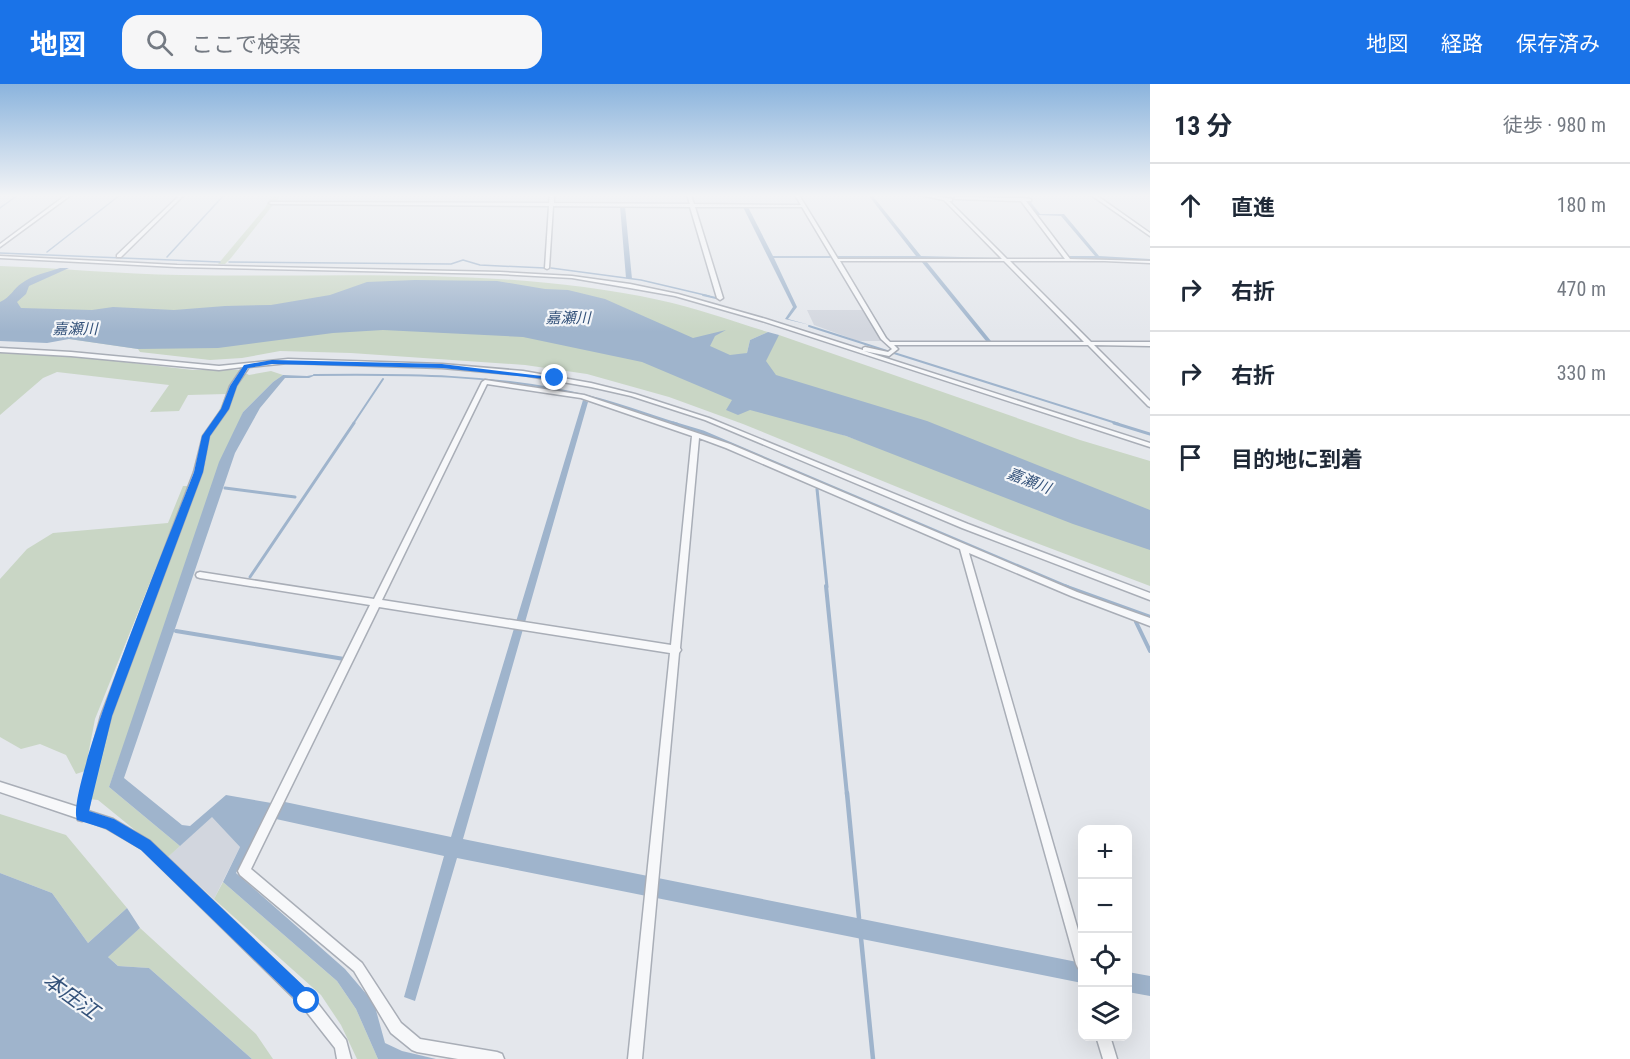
<!DOCTYPE html>
<html lang="ja">
<head>
<meta charset="utf-8">
<style>
  body { margin:0; font-family:"Roboto Condensed","Noto Sans JP",sans-serif; background:#f6f6f7; color:#1f2937 }
  .controls { position:absolute; right:18px; bottom:18px; display:grid; overflow:hidden; border-radius:12px; box-shadow:0 6px 24px #0002 }
  .controls button { width:54px; height:54px; display:grid; place-items:center; padding:0; border:0; border-bottom:2px solid #e0e1e3; background:#fff; color:#1f2937; font:30px sans-serif }
  .stop { position:absolute; width:18px; height:18px; margin:-14px; border:4px solid #1a73e8; border-radius:50%; background:#fff }
  .stop.end { background:#1a73e8; border-color:#fff; box-shadow:0 2px 6px #0008 }
  .list { margin:0; padding:0; list-style:none }
  h2 { display:flex; justify-content:space-between; align-items:center; height:78px; margin:0; padding:0 24px; font-size:26px }
  h2 small { font-size:20px; font-weight:400; color:#747a83 }
  .list li { display:grid; grid-template-columns:39px 1fr auto; gap:18px; align-items:center; box-sizing:border-box; height:84px; padding:0 24px; border-top:2px solid #e0e1e3 }
  .list b { display:block; font-size:22px; white-space:nowrap }
  .list em { font-size:20px; font-style:normal; color:#747a83 }
  .icon { flex:none; width:33px; height:33px; fill:none; stroke:currentColor; stroke-width:2; stroke-linecap:round; stroke-linejoin:round }
  .map { position:relative; flex:none; width:1150px; height:975px; overflow:hidden }
  header { display:flex; align-items:center; gap:36px; box-sizing:border-box; height:84px; padding:0 30px; background:#1a73e8; color:#fff }
  header strong { font-size:28px }
  nav { display:flex; gap:33px; margin-inline-start:auto; font-size:21px }
  .search { width:420px; height:54px; background:#f6f6f7; display:flex; align-items:center; gap:15px; box-sizing:border-box; padding:0 21px; border-radius:18px; color:#747a83; font-size:22px }
  main { display:flex }
  aside { flex:1; background:#fff }
  .map>svg:first-child { display:block }
  .built { fill:#d2d6de }
  .green { fill:#c9d6c5 }
  .water { fill:#9fb4cc }
  .lines { fill:none; stroke-linecap:round; stroke-linejoin:round }
  .stream-far4 { stroke:#9fb4cc; stroke-width:1.5 }
  .stream-far3 { stroke:#9fb4cc; stroke-width:2 }
  .stream-far2 { stroke:#9fb4cc; stroke-width:3 }
  .stream-far1 { stroke:#9fb4cc; stroke-width:4 }
  .stream { stroke:#9fb4cc; stroke-width:4.5 }
  .minor-casing { stroke:#a9aeb7; stroke-width:3 }
  .minor { fill:#f7f8fa; fill-rule:evenodd }
  .route { fill:#1a73e8 }
  .labels { text-anchor:middle; stroke-width:4.5; stroke-linejoin:round; paint-order:stroke }
  .far-water-label { font-size:15px; font-style:italic; fill:#34527a; stroke:#f4f6f9 }
  .near-water-label { font-size:21px; font-style:italic; fill:#34527a; stroke:#f4f6f9 }
</style>
</head>
<body>
<header>
<strong>地図</strong>
<div class="search"><svg class="icon" aria-label="search" viewBox="0 0 24 24"><circle cx="10" cy="10" r="6"/><path d="M15 15l6 6"/></svg>ここで検索</div>
<nav><a>地図</a><a>経路</a><a>保存済み</a></nav>
</header>
<main>
<div class="map">
<svg width="1150" height="975" viewBox="0 0 1150 975">
  <rect width="100%" height="100%" fill="#e4e7ec"/>
  <path class="built" d="M 807,226 L 862,226 L 882,257 L 858,257 L 814,241 Z
    M 212,732 L 240,763 L 214,815 L 168,773 Z"/>
  <path class="green" d="M 272,111 L 281,111 L 231,174 L 225,180 L 218,180 L 265,124 Z
    M 0,182 C 60,184 120,190 181,191 C 340,194 503,182 659,216 C 696,224 732,237 768,248 L 750,256 L 747,269 L 732,276 L 693,258 L 263,231 L 0,227 Z
    M 496,221 L 753,319 L 1150,460 L 1150,502 L 1005,447 L 743,340 L 669,313 L 587,290 L 525,281 L 351,269 L 280,267 L 242,274 L 210,276 L 140,268 L 138,265 L 69,255 Z
    M 779,251 L 1080,356 L 1150,377 L 1150,430 L 764,290 L 761,279 L 771,256 Z
    M 0,269 L 63,271 L 193,286 L 240,286 L 249,291 L 271,287 L 283,291 L 273,298 L 243,328 L 109,703 L 180,762 L 168,773 L 98,716 L 89,715 L 111,629 L 204,385 L 210,352 L 204,350 L 219,327 L 226,310 L 188,311 L 179,327 L 150,328 L 169,301 L 57,288 L 43,294 L 0,331 Z
    M 183,402 L 189,402 L 95,635 L 85,687 L 76,690 L 66,671 L 40,660 L 21,665 L 0,653 L 0,495 L 27,465 L 53,449 L 168,439 Z
    M 0,730 L 66,751 L 127,824 L 88,859 L 52,809 L 0,789 Z
    M 223,798 L 337,897 L 356,925 L 378,975 L 357,975 L 341,941 L 321,911 L 214,815 Z
    M 140,844 L 256,950 L 273,975 L 252,975 L 149,884 L 118,882 L 107,872 Z"/>
  <path class="water" d="M 868,111 L 872,111 L 921,172 L 1001,174 L 838,174 L 837,172 L 916,172 Z
    M 1021,111 L 1025,111 L 1040,130 L 1064,130 L 1099,172 L 1150,175 L 1150,177 L 1069,174 L 1067,172 L 1095,172 L 1061,132 L 1037,131 Z
    M 620,122 L 625,122 L 632,195 L 626,194 Z
    M 743,123 L 748,123 L 773,172 L 830,172 L 831,174 L 774,174 L 797,223 L 788,235 L 810,241 L 785,235 L 793,223 Z
    M 921,177 L 926,177 L 991,257 L 989,258 L 986,257 Z
    M 60,184 L 69,184 L 29,202 L 26,210 L 17,218 L 21,224 L 92,226 L 113,223 L 174,226 L 225,222 L 271,221 L 330,211 L 367,198 L 415,196 L 497,197 L 545,205 L 568,206 L 605,215 L 693,254 L 726,246 L 715,252 L 710,262 L 730,271 L 747,269 L 750,256 L 768,248 L 779,251 L 766,277 L 776,291 L 927,337 L 1150,426 L 1150,466 L 1073,440 L 846,352 L 750,326 L 738,331 L 726,326 L 732,316 L 642,278 L 523,253 L 383,246 L 333,249 L 218,264 L 138,265 L 69,255 L 47,259 L 0,257 L 0,218 C 11,213 13,205 22,199 C 33,191 48,188 60,184 Z
    M 318,290 L 309,294 L 285,294 L 260,324 L 235,369 L 124,694 L 182,741 L 190,742 L 226,711 L 283,721 L 285,718 L 451,753 L 583,316 L 588,318 L 463,755 L 1082,879 L 1082,899 L 457,774 L 415,917 L 404,913 L 444,772 L 276,735 L 278,731 L 267,729 L 236,789 L 345,885 L 374,919 L 385,959 L 402,967 L 436,975 L 378,975 L 356,925 L 337,897 L 223,798 L 240,763 L 212,733 L 180,762 L 109,703 L 219,378 L 243,328 L 273,298 L 283,291 L 307,292 Z
    M 0,789 L 52,809 L 88,859 L 127,824 L 140,844 L 108,873 L 118,882 L 149,884 L 252,975 L 0,975 Z
    M 1128,888 L 1150,892 L 1150,912 L 1128,908 Z"/>
  <g class="lines">
    <path class="stream-far4" d="M 0,124 L 18,111
      M 47,168 L 120,111
      M 0,169 L 220,178
      M 167,173 L 224,111
      M 229,178 L 451,180 L 463,176 L 480,181 L 545,184
      M 551,184 L 641,196 L 709,212"/>
    <path class="stream-far3" d="M 703,211 L 716,214
      M 809,242 L 887,267
      M 894,269 L 1119,340
      M 314,291 C 405,290 498,290 587,312 C 618,319 648,331 678,340
      M 353,340 L 383,295"/>
    <path class="stream-far2" d="M 673,339 L 703,348 L 1068,503
      M 1114,339 L 1150,350
      M 225,404 L 295,413
      M 817,405 L 827,503
      M 250,493 L 354,339"/>
    <path class="stream-far1" d="M 826,502 L 847,711
      M 1064,502 L 1150,533
      M 1136,538 L 1150,567
      M 176,547 L 344,575"/>
    <path class="stream" d="M 847,709 L 859,834
      M 861,854 L 873,975"/>
    <g class="minor-casing">
      <path id="minor" d="M 66,111 L 71,111 L 0,163 L 0,160 Z
        M 180,111 L 184,111 L 121,173 L 117,173 L 117,171 Z
        M 550,111 L 554,111 L 554,119 L 690,120 L 687,111 L 691,111 L 694,120 L 801,121 L 795,111 L 799,111 L 838,175 L 1002,175 L 944,116 L 920,111 L 930,111 L 952,115 L 952,117 L 949,117 L 1007,175 L 1065,175 L 1021,117 L 956,115 L 954,114 L 956,113 L 1022,114 L 1031,115 L 1031,117 L 1026,117 L 1070,175 L 1150,177 L 1150,179 L 1105,177 L 1010,177 L 1091,258 L 1150,258 L 1150,262 L 1094,261 L 1150,317 L 1150,323 L 1148,322 L 1088,261 L 894,261 L 898,265 L 889,272 L 864,267 L 1150,359 L 1150,363 L 762,237 L 675,212 L 630,204 L 572,194 L 500,190 L 177,183 L 0,174 L 0,172 L 177,181 L 500,188 L 572,192 L 630,200 L 678,210 L 766,235 L 863,266 L 863,264 L 865,263 L 888,268 L 892,265 L 881,255 L 802,123 L 695,123 L 723,214 L 720,216 L 717,214 L 690,123 L 553,122 L 549,184 L 547,185 L 545,184 L 549,122 L 271,120 L 269,119 L 271,118 L 549,119 ZM 840,177 L 1004,177 L 1084,258 L 890,258 L 886,254 Z
        M 1091,111 L 1096,111 L 1150,149 L 1150,152 Z
        M 0,264 L 71,268 L 219,282 L 288,275 L 442,280 L 523,287 L 591,299 L 635,310 L 709,334 L 968,440 L 1150,509 L 1150,516 L 962,444 L 705,336 L 631,312 L 591,303 L 523,291 L 442,284 L 288,279 L 249,283 L 236,302 L 228,325 L 209,352 L 202,388 L 111,632 L 90,712 L 88,727 L 113,735 L 150,757 L 312,912 L 346,956 L 351,975 L 337,975 L 335,964 L 302,922 L 142,765 L 106,744 L 85,736 L 82,737 L 78,736 L 77,734 L 0,708 L 0,698 L 78,723 L 80,712 L 101,632 L 194,388 L 203,352 L 222,325 L 230,302 L 243,283 L 219,286 L 71,272 L 0,268 Z
        M 485,296 L 584,311 L 730,360 L 1077,508 L 1150,534 L 1150,542 L 1071,512 L 969,469 L 1082,860 L 1082,886 L 1078,884 L 1076,880 L 960,465 L 726,364 L 699,354 L 680,564 L 681,566 L 679,569 L 642,975 L 628,975 L 670,569 L 379,523 L 251,785 L 362,879 L 401,939 L 420,955 L 497,968 L 502,970 L 504,975 L 458,975 L 417,968 L 412,966 L 391,949 L 354,887 L 240,791 L 238,787 L 370,521 L 200,494 L 197,493 L 196,491 L 197,489 L 200,488 L 374,515 L 482,298 ZM 487,300 L 581,314 L 692,352 L 671,561 L 382,516 Z
        M 1096,952 L 1110,952 L 1117,975 L 1103,975 Z"/>
    </g>
    <use href="#minor" class="minor"/>
  </g>
  <linearGradient id="sky" x2="0" y2="1"><stop stop-color="#8bb4dd"/><stop offset="0.45" stop-color="#f3f4f6"/><stop offset="1" stop-color="#f3f4f6" stop-opacity="0"/></linearGradient>
  <rect width="1150" height="248" fill="url(#sky)"/>
  <path class="route" d="M 272,276 L 442,280 L 559,294 L 555,296 L 442,284 L 272,280 L 248,284 L 237,302 L 229,325 L 210,352 L 203,388 L 112,632 L 89,727 L 114,735 L 150,756 L 313,911 L 315,917 L 313,922 L 307,924 L 302,922 L 141,766 L 106,745 L 77,736 C 64,705 176,436 194,388 L 202,352 L 221,325 L 230,302 L 244,281 Z"/>
  <g class="labels">
    <g class="far-water-label">
      <text x="568" y="239">嘉瀬川</text>
      <text x="75" y="250">嘉瀬川</text>
      <text transform="translate(1029 397) rotate(21)" y="5">嘉瀬川</text>
    </g>
    <g class="near-water-label">
      <text transform="translate(71 912) rotate(36)" y="7">本庄江</text>
    </g>
  </g>
</svg>
<div class="controls">
<button>+</button>
<button>−</button>
<button><svg class="icon" aria-label="locate" viewBox="0 0 24 24"><circle cx="12" cy="12" r="6"/><path d="M12 2v4M12 18v4M2 12h4M18 12h4"/></svg></button>
<button><svg class="icon" aria-label="layers" viewBox="0 0 24 24"><path d="M12 4l9 5-9 5-9-5zM3 14l9 5 9-5"/></svg></button>
</div>
<div class="stop" style="left:307px;top:917px"></div>
<div class="stop end" style="left:555px;top:294px"></div>
</div>
<aside>
<h2>13 分<small>徒歩 · 980 m</small></h2>
<ul class="list">
<li><svg class="icon" aria-label="ahead" viewBox="0 0 24 24"><path d="M12 20V5M6 11l6-6 6 6"/></svg><div><b>直進</b></div><em>180 m</em></li>
<li><svg class="icon" aria-label="right" viewBox="0 0 24 24"><path d="M7 20v-9h11M14 6l5 5-5 5"/></svg><div><b>右折</b></div><em>470 m</em></li>
<li><svg class="icon" aria-label="right" viewBox="0 0 24 24"><path d="M7 20v-9h11M14 6l5 5-5 5"/></svg><div><b>右折</b></div><em>330 m</em></li>
<li><svg class="icon" aria-label="arrive" viewBox="0 0 24 24"><path d="M6 21V4h12l-3 4 3 4H6"/></svg><div><b>目的地に到着</b></div></li>
</ul>
</aside>
</main>
</body>
</html>
